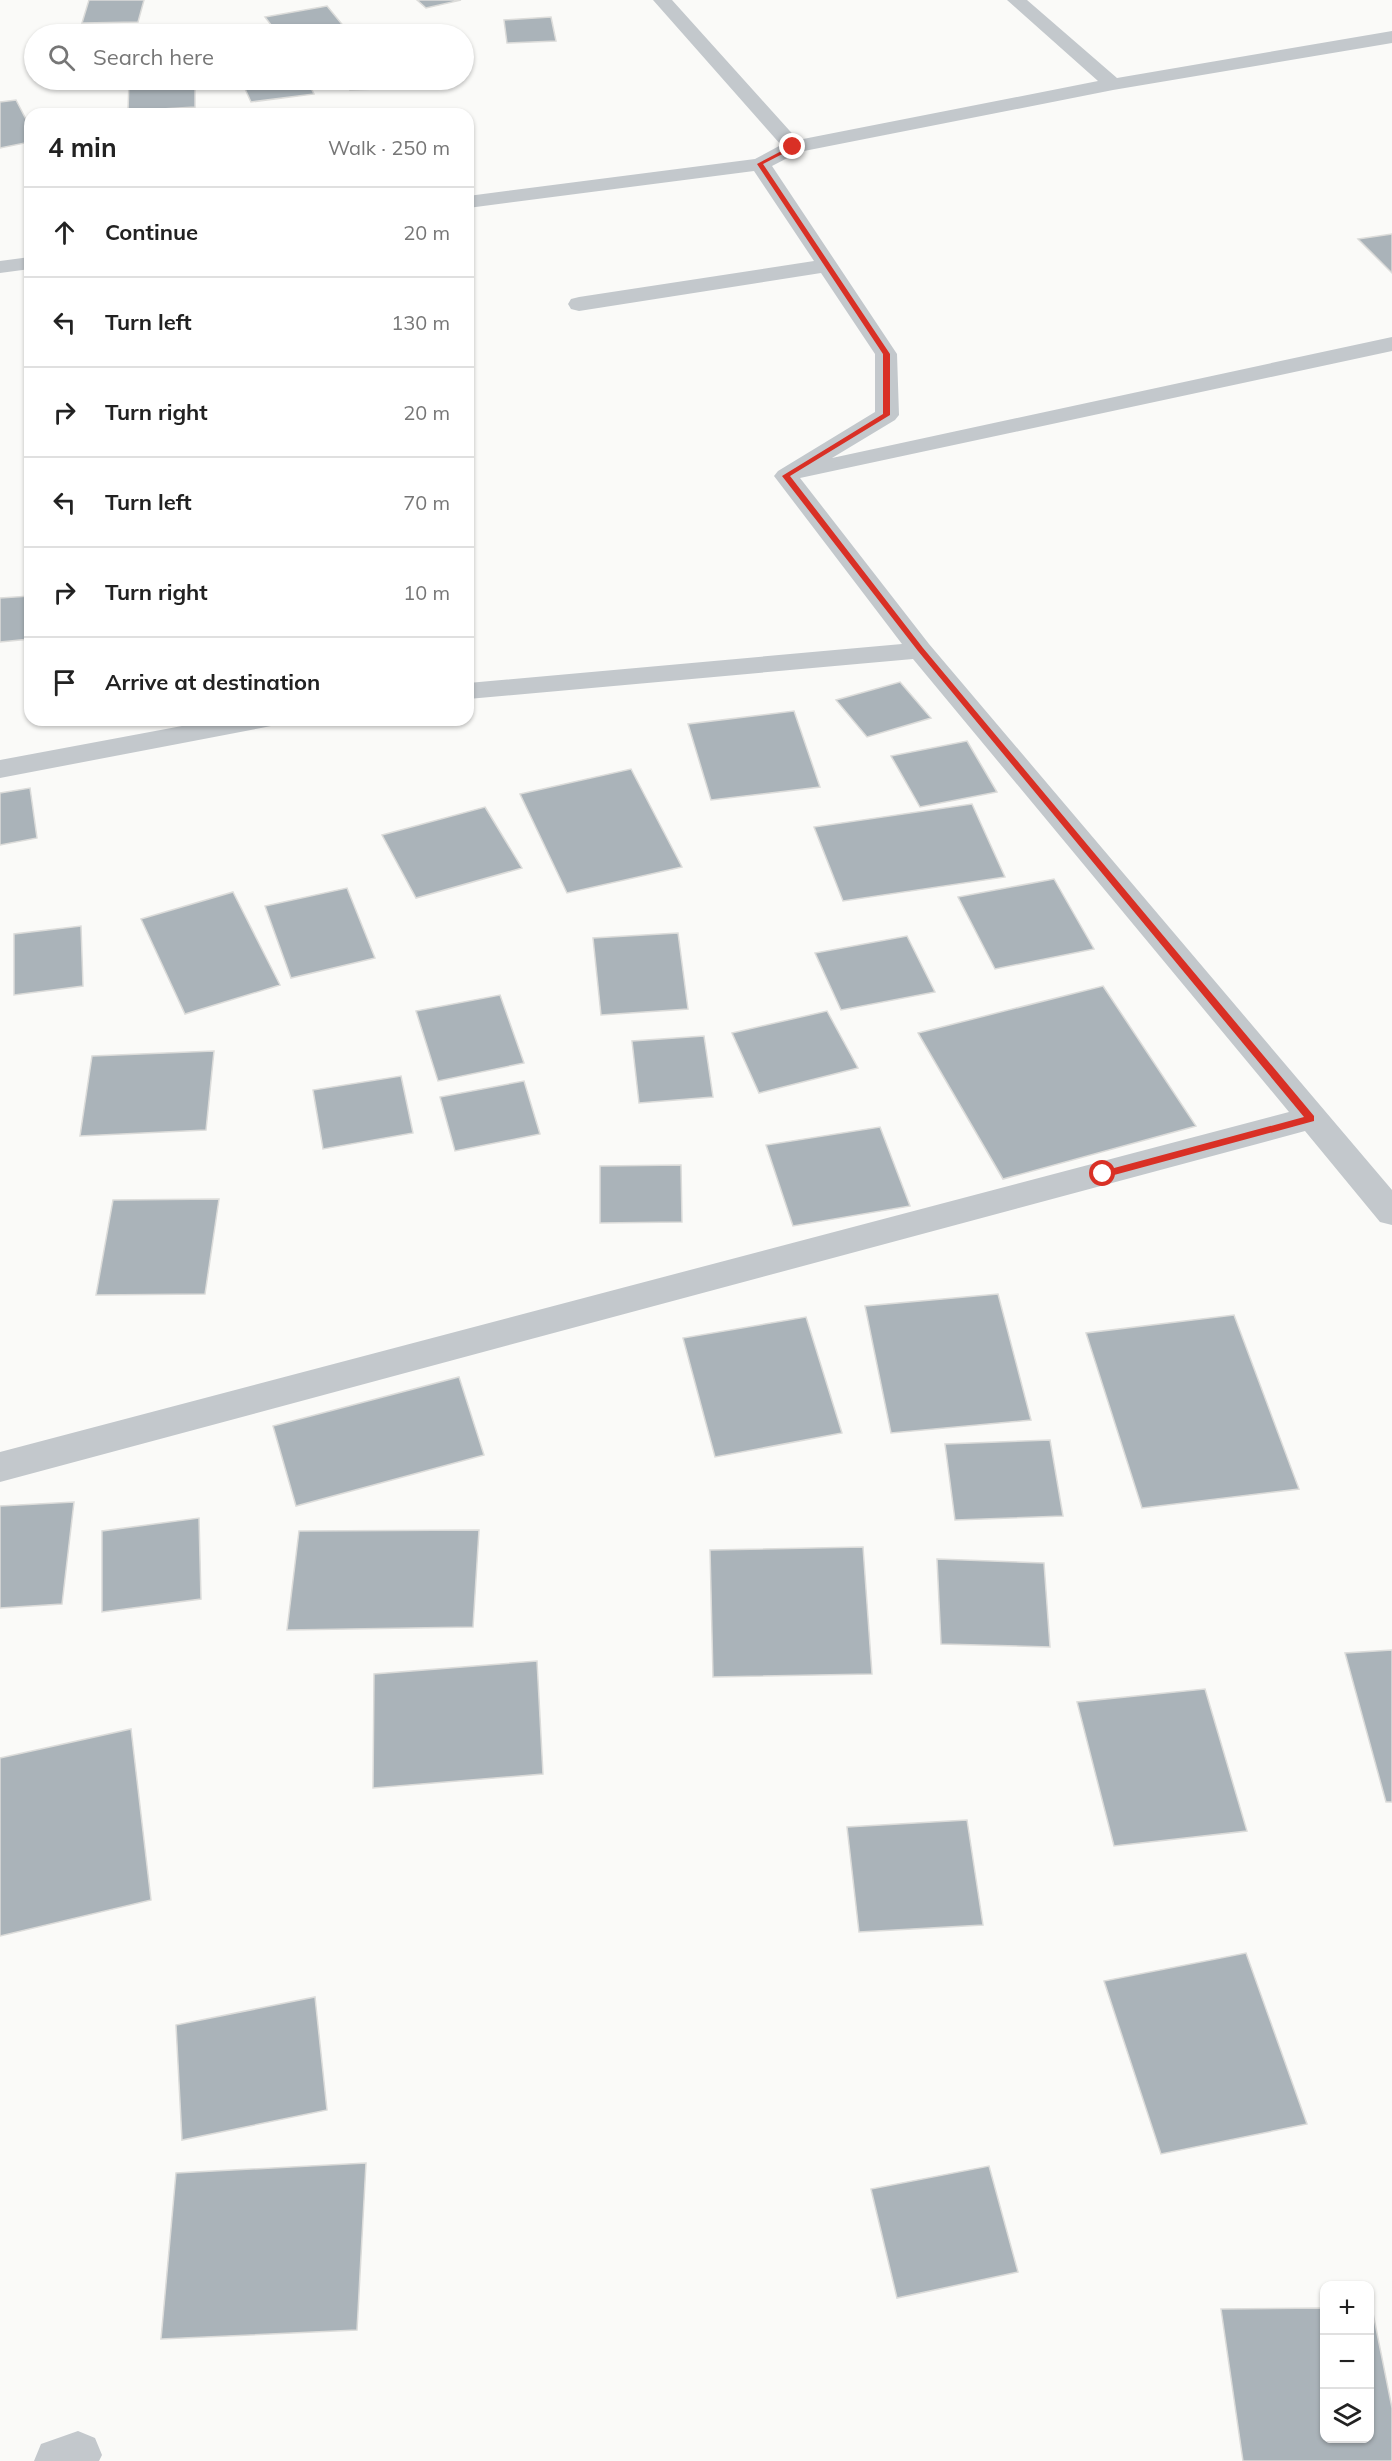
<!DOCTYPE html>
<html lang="en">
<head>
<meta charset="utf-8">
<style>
  body { margin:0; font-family:Mulish,sans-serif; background:#f2f2f2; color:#222 }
  .controls { position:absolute; right:18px; bottom:18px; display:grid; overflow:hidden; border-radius:12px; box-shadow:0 2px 4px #0004 }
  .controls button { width:54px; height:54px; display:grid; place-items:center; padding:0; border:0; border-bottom:2px solid #e0e0e0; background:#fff; color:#222; font:30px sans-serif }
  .stop { position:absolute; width:18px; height:18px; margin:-14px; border:4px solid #d93025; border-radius:50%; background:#fff }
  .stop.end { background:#d93025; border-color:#fff; box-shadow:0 2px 6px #0008 }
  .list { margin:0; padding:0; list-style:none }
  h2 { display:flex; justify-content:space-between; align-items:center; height:78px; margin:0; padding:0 24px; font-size:26px }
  h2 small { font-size:20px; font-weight:400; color:#767676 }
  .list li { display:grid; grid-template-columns:39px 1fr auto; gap:18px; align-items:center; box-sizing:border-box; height:90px; padding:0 24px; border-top:2px solid #e0e0e0 }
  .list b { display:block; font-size:22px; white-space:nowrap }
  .list em { font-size:20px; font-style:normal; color:#767676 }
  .icon { flex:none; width:33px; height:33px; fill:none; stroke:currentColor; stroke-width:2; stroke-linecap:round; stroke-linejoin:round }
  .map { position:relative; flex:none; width:1392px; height:2461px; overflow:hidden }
  .search { position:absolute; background:#fff; box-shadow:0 2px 4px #0004; left:24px; top:24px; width:450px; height:66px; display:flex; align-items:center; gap:15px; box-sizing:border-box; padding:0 21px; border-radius:33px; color:#767676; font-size:22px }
  .panel { position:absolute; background:#fff; box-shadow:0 2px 4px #0004; left:24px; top:108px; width:450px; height:618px; border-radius:18px }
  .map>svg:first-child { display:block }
  .building { fill:#aab3b9; stroke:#dcdcda; stroke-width:1.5 }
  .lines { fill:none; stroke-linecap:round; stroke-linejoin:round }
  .street { fill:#c3c8cc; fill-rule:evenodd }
  .route { fill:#d93025 }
</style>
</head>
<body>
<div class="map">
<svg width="1392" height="2461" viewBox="0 0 1392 2461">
  <rect width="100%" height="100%" fill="#fafaf8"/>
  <path class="building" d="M 89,0 L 144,0 L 138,22 L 82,23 Z
    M 417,0 L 461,0 L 426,8 Z
    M 327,6 L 350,34 L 278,34 L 265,17 Z
    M 551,17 L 556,41 L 507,43 L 504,20 Z
    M 129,80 L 195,80 L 195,107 L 128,111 Z
    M 241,80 L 307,80 L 314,94 L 251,102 Z
    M 351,80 L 432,80 L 432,87 L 350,90 Z
    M 16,100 L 30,127 L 30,142 L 0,148 L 0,102 Z
    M 1392,234 L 1392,273 L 1358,239 Z
    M 30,596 L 30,639 L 0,642 L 0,598 Z
    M 900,682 L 931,718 L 867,737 L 836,700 Z
    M 794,711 L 820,787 L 711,800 L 688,724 Z
    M 967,741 L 997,792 L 920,807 L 891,756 Z
    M 631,769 L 682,867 L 567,893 L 520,794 Z
    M 30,788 L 37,838 L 0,845 L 0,793 Z
    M 972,804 L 1005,877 L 843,901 L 814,827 Z
    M 485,807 L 522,868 L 416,898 L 382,835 Z
    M 1054,879 L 1094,949 L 995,969 L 958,897 Z
    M 347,888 L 375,958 L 291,978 L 265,906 Z
    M 233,892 L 280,985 L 185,1014 L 141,919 Z
    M 81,926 L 83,986 L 14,995 L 14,934 Z
    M 678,933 L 688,1009 L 601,1015 L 593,938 Z
    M 907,936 L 935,992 L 841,1010 L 815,953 Z
    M 1103,986 L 1196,1126 L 1003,1179 L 918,1033 Z
    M 500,995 L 524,1063 L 438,1081 L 416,1011 Z
    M 827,1011 L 858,1068 L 759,1093 L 732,1033 Z
    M 704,1036 L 713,1097 L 639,1103 L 632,1041 Z
    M 214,1051 L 206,1130 L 80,1136 L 92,1056 Z
    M 401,1076 L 413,1133 L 323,1149 L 313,1090 Z
    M 524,1081 L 540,1134 L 455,1151 L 440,1097 Z
    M 880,1127 L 910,1206 L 793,1226 L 766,1145 Z
    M 681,1165 L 682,1222 L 600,1223 L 600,1166 Z
    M 219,1199 L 205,1294 L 96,1295 L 113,1200 Z
    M 998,1294 L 1031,1420 L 891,1433 L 865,1306 Z
    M 1234,1315 L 1299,1489 L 1142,1508 L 1086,1333 Z
    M 806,1317 L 842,1433 L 715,1457 L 683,1338 Z
    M 459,1377 L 484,1455 L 296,1506 L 273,1426 Z
    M 1050,1440 L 1063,1516 L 955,1520 L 945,1444 Z
    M 74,1502 L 62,1604 L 0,1608 L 0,1506 Z
    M 199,1518 L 201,1599 L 102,1612 L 102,1531 Z
    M 479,1530 L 473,1627 L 287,1630 L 299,1531 Z
    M 863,1547 L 872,1674 L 713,1677 L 710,1550 Z
    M 937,1559 L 1044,1563 L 1050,1647 L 941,1644 Z
    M 1392,1650 L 1392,1802 L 1386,1802 L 1345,1653 Z
    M 537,1661 L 543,1774 L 373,1788 L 374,1674 Z
    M 1205,1689 L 1247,1831 L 1114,1846 L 1077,1702 Z
    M 131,1729 L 151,1900 L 0,1936 L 0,1758 Z
    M 967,1820 L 983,1925 L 859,1932 L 847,1827 Z
    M 1246,1953 L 1307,2124 L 1161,2154 L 1104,1981 Z
    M 315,1997 L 327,2110 L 182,2140 L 176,2025 Z
    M 366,2163 L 357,2330 L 161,2339 L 176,2173 Z
    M 989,2166 L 1018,2272 L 897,2298 L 871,2189 Z
    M 1324,2308 L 1324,2438 L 1370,2438 L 1370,2308 L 1372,2308 L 1392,2408 L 1392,2461 L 1243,2461 L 1221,2309 Z"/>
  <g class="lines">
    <path class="street" d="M 653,0 L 672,0 L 798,140 L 1098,81 L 1007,0 L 1027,0 L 1117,78 L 1392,31 L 1392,43 L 1113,90 L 799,152 L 772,166 L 897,354 L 899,415 L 895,420 L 832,458 L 1392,337 L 1392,351 L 800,478 L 929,644 L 1392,1190 L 1392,1225 L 1380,1222 L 1305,1131 L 0,1482 L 0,1452 L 1289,1112 L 913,659 L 468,699 L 468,683 L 902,644 L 774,476 L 778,471 L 875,412 L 875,354 L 821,273 L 579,311 L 571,309 L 568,304 L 571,299 L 579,297 L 814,261 L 754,171 L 468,208 L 468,196 L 755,159 L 781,145 Z
      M 30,257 L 30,269 L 0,273 L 0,261 Z
      M 214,720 L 274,720 L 271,726 L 261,728 L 0,778 L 0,760 Z
      M 78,2431 L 95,2438 L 102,2455 L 99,2461 L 34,2461 L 41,2444 Z"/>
  </g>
  <path class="route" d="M 791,146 L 796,147 L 763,164 L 890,354 L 890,415 L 790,476 L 923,648 L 1314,1116 L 1314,1121 L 1103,1178 L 1098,1174 L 1103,1171 L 1304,1117 L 918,651 L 782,476 L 883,414 L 883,354 L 757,164 Z"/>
</svg>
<div class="controls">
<button>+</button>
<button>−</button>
<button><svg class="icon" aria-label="layers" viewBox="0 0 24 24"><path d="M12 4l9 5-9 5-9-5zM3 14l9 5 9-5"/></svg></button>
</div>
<div class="stop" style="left:1103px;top:1174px"></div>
<div class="stop end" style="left:793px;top:147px"></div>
<div class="search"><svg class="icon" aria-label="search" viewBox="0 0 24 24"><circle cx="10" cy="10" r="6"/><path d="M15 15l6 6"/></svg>Search here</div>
<section class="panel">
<h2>4 min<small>Walk · 250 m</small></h2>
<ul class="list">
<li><svg class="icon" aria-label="ahead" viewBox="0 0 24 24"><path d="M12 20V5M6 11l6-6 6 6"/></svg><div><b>Continue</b></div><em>20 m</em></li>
<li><svg class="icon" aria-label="left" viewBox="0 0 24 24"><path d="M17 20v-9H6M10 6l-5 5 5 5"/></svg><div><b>Turn left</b></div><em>130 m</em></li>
<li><svg class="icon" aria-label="right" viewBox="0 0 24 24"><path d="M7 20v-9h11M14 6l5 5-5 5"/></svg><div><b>Turn right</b></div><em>20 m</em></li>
<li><svg class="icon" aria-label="left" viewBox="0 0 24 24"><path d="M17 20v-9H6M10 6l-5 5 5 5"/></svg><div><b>Turn left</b></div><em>70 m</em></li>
<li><svg class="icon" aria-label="right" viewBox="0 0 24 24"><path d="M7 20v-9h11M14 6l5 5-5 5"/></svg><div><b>Turn right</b></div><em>10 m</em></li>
<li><svg class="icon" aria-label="arrive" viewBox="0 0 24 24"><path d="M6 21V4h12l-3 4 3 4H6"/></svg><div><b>Arrive at destination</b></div></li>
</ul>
</section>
</div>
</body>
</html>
